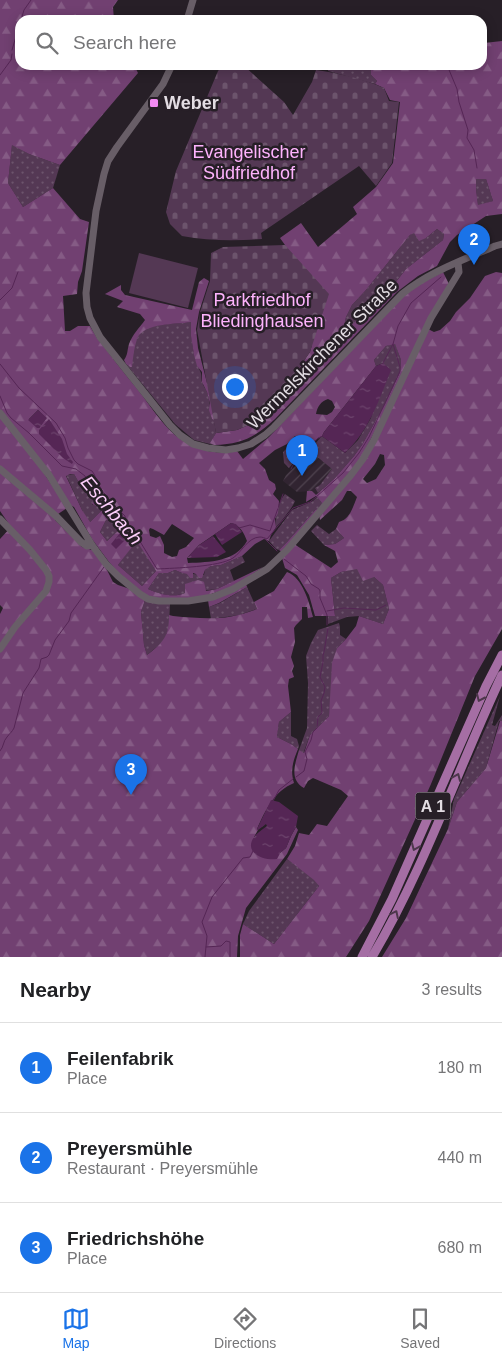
<!DOCTYPE html>
<html lang="en">
<head>
<meta charset="utf-8">
<style>
  body { margin:0; font-family:Helvetica,sans-serif; background:#f6f6f6; color:#202124 }
  .you { position:absolute; left:234px; top:386px; width:18px; height:18px; margin:-12px; border:4px solid #fff; border-radius:50%; background:#1a73e8; box-shadow:0 0 0 8px #1a73e833 }
  .badge { display:grid; place-items:center; width:32px; height:32px; border-radius:50%; background:#1a73e8; color:#fff; font-size:16px; font-weight:700 }
  .pin { position:absolute; translate:-50% -41px; filter:drop-shadow(0 1px 2px #0008) }
  .pin::after { content:''; position:absolute; top:26px; width:18px; height:15px; background:inherit; clip-path:polygon(0 0,100% 0,50% 100%) }
  .list { margin:0; padding:0; list-style:none }
  h2 { display:flex; justify-content:space-between; align-items:center; height:65px; margin:0; padding:0 20px; font-size:21px }
  h2 small { font-size:16px; font-weight:400; color:#757577 }
  .list li { display:grid; grid-template-columns:32px 1fr auto; gap:15px; align-items:center; box-sizing:border-box; height:90px; padding:0 20px; border-top:1px solid #e0e0e0 }
  .list b { display:block; font-size:19px; white-space:nowrap }
  .list p { margin:0; font-size:16px; white-space:nowrap; color:#757577 }
  .list em { font-size:16px; font-style:normal; color:#757577 }
  .icon { flex:none; width:28px; height:28px; fill:none; stroke:currentColor; stroke-width:2; stroke-linecap:round; stroke-linejoin:round }
  .map { position:relative; flex:none; width:502px; height:957px; overflow:hidden }
  .search { position:absolute; background:#fff; box-shadow:0 2px 12px #0003; left:15px; right:15px; top:15px; height:55px; display:flex; align-items:center; gap:12px; box-sizing:border-box; padding:0 18px; border-radius:15px; color:#757577; font-size:19px }
  .sheet { height:335px; background:#fff }
  nav { display:flex; justify-content:space-around; align-items:center; box-sizing:border-box; height:70px; border-top:1px solid #e0e0e0; background:#fff; font-size:14px; color:#757577 }
  nav a { display:grid; justify-items:center; gap:2px }
  nav .on { color:#1a73e8 }
  .map>svg:first-child { display:block }
  .industrial { fill:url(#industrial-furrows) }
  .grass { fill:url(#grass-dots) }
  .forest { fill:url(#forest-firs); fill-rule:evenodd }
  .cemetery { fill:url(#cemetery-stones) }
  .pitch { fill:#543854 }
  .water { fill:url(#water-ripples) }
  .lines { fill:none; stroke-linecap:round; stroke-linejoin:round }
  .stream { stroke:#552655; stroke-width:1 }
  .secondary { stroke:#685e67; stroke-width:7 }
  .highway { stroke:#a56ea4; stroke-width:9 }
  .oneway { stroke:#4d374c }
  .poi-dot { fill:#f28af2; stroke:#271f27; stroke-width:2 }
  .labels { text-anchor:middle; stroke-width:5; stroke-linejoin:round; paint-order:stroke }
  .shield { fill:#271f27; stroke:#aba4ab; stroke-width:1 }
  .shield-label { font-size:16px; font-weight:bold; fill:#e3dde3 }
  .poi-label { font-size:18px; font-weight:bold; fill:#e3dde3; stroke:#271f27; text-anchor:start }
  .park-label { font-size:18px; fill:#feb3fd; stroke:#271f27 }
  .street-label { font-size:18px; fill:#e3dde3; stroke:#271f27 }
  .water-label { font-size:19px; font-style:italic; fill:#fdcffb; stroke:#271f27 }
</style>
</head>
<body>
<div class="map">
<svg width="502" height="957" viewBox="0 0 502 957">
  <defs>
    <pattern id="industrial-furrows" width="10" height="10" patternUnits="userSpaceOnUse" patternTransform="scale(1.25)"><rect width="10" height="10" fill="#312431"/><path d="M-1 1l2-2M0 10L10 0M9 11l2-2" fill="none" stroke="#4f434f"/></pattern>
    <pattern id="grass-dots" width="8" height="8" patternUnits="userSpaceOnUse" patternTransform="scale(1.25)"><rect width="8" height="8" fill="#543854"/><path d="M2 2h.1M6 6h.1" fill="none" stroke="#6c546c" stroke-width="1.8" stroke-linecap="round"/></pattern>
    <pattern id="forest-firs" width="22" height="20" patternUnits="userSpaceOnUse" patternTransform="scale(1.25)"><rect width="22" height="20" fill="#714071"/><path d="M5 1l3.5 6h-7zM16 11l3.5 6h-7z" fill="#855b85"/></pattern>
    <pattern id="cemetery-stones" width="16" height="16" patternUnits="userSpaceOnUse" patternTransform="scale(1.25)"><rect width="16" height="16" fill="#543854"/><path d="M2 7V4a2 2 0 0 1 4 0v3zM10 15v-3a2 2 0 0 1 4 0v3z" fill="#6c546c"/></pattern>
    <pattern id="water-ripples" width="26" height="14" patternUnits="userSpaceOnUse" patternTransform="scale(1.25)"><rect width="26" height="14" fill="#552655"/><path d="M2 4q2-2 4 0t4 0M15 11q2-2 4 0t4 0" fill="none" stroke="#6d456d"/></pattern>
  </defs>
  <rect width="100%" height="100%" fill="#271f27"/>
  <path class="industrial" d="M 315,455 L 333,469 L 320,485 L 315,488 L 318,493 L 316,496 L 312,491 L 297,492 L 283,481 L 286,475 L 300,461 L 304,463 Z"/>
  <path class="grass" d="M 329,65 L 371,65 L 371,75 L 377,81 L 375,84 L 328,71 Z
    M 12,144 L 29,154 L 60,165 L 53,188 L 23,207 L 8,183 Z
    M 476,179 L 486,179 L 493,201 L 478,206 L 476,189 Z
    M 437,229 L 444,234 L 443,240 L 406,269 L 392,287 L 368,311 L 345,331 L 344,327 L 346,317 L 352,305 L 366,290 L 410,235 L 414,232 L 426,238 Z
    M 191,322 C 191,339 193,355 200,371 C 202,374 201,378 202,382 C 203,386 206,389 207,392 C 211,401 209,410 212,419 L 214,420 L 216,433 L 211,442 L 214,445 L 194,440 L 175,424 L 126,364 L 130,367 C 132,357 133,340 141,332 C 149,323 178,324 191,322 Z
    M 395,343 L 401,360 L 400,372 L 385,404 L 362,445 L 354,456 L 335,478 L 318,493 L 315,488 L 320,485 L 332,469 L 315,455 L 304,463 L 300,461 L 321,437 L 323,437 L 345,453 L 358,440 L 371,418 L 383,363 L 376,366 L 374,360 L 386,346 Z
    M 297,438 L 309,445 L 289,468 L 284,463 L 283,452 Z
    M 74,474 L 82,488 L 91,493 L 95,497 L 92,505 L 102,502 L 106,506 L 89,523 L 82,510 L 66,475 Z
    M 285,494 L 295,501 C 293,507 281,522 276,527 C 275,517 278,502 285,494 Z
    M 317,497 L 323,504 L 318,510 L 316,509 L 287,542 L 279,550 L 276,549 L 269,541 L 292,510 L 313,501 Z
    M 106,520 L 114,521 L 121,528 L 107,541 L 100,532 Z
    M 317,525 L 329,534 L 336,529 L 344,538 L 335,544 L 324,545 L 311,531 Z
    M 138,542 L 156,571 L 142,586 L 118,565 L 132,546 Z
    M 242,556 L 245,562 L 230,570 L 234,581 L 217,589 L 185,593 C 173,598 159,594 148,589 L 159,573 L 168,573 L 175,570 L 182,573 L 204,575 L 205,570 L 211,566 L 221,565 Z
    M 358,568 L 374,577 L 383,585 L 389,609 L 383,624 L 359,616 L 347,617 L 328,624 L 328,616 L 335,615 L 331,578 L 341,572 Z
    M 247,587 L 257,609 L 239,615 L 211,619 L 209,607 L 220,603 Z
    M 145,600 L 170,604 L 169,627 L 164,641 L 147,655 L 144,645 L 141,612 Z
    M 339,623 L 340,627 L 340,635 L 346,639 L 337,648 L 329,716 L 310,735 L 303,754 L 299,750 L 307,728 L 308,683 L 306,656 L 311,643 L 318,630 Z
    M 500,696 L 492,725 L 495,726 L 502,715 L 502,721 L 499,721 L 486,768 L 457,802 L 448,829 L 454,799 Z
    M 291,712 L 291,736 L 297,739 L 299,746 L 298,749 L 291,744 L 277,737 L 279,722 Z
    M 287,859 L 315,880 L 319,886 L 274,944 L 243,924 L 249,911 Z"/>
  <path class="forest" d="M 0,0 L 118,0 L 113,7 L 114,20 L 20,20 L 20,65 L 134,65 L 138,73 L 60,165 L 29,154 L 12,145 L 8,183 L 23,207 L 53,188 L 80,219 L 89,222 L 82,271 L 78,282 L 77,294 L 63,296 L 65,331 L 70,331 L 78,326 L 90,326 L 97,338 C 111,356 124,373 138,390 C 150,405 161,423 175,435 C 192,449 216,456 237,451 L 243,459 L 269,437 L 398,301 L 418,285 L 443,272 L 449,284 L 363,456 L 323,504 L 316,496 L 306,502 L 307,491 L 312,491 L 316,495 L 335,478 L 354,456 L 362,445 L 385,404 L 400,372 L 401,360 L 395,344 L 386,346 L 374,360 L 376,366 L 324,432 L 322,436 L 317,439 L 309,445 L 295,436 L 287,444 L 275,450 L 259,463 L 265,469 L 269,480 L 275,484 L 276,489 L 273,494 L 279,501 L 278,513 L 275,519 L 276,527 L 271,535 L 269,541 L 264,539 L 255,544 L 242,556 L 221,565 L 211,566 L 205,570 L 202,578 L 199,578 L 196,574 L 193,573 L 193,578 L 190,578 L 187,574 L 182,573 L 175,570 L 168,573 L 159,573 L 148,589 C 159,594 174,598 185,593 L 185,584 L 198,580 L 204,582 L 206,591 L 217,589 L 263,567 L 235,586 L 202,597 L 163,600 L 147,596 L 118,572 L 109,562 L 92,539 L 74,507 L 70,505 L 0,410 ZM 328,399 L 332,401 L 335,407 L 332,412 L 327,415 L 316,414 C 317,407 321,401 328,399 ZM 38,410 L 46,418 L 39,428 L 29,419 ZM 70,474 L 74,474 L 82,488 L 91,493 L 95,497 L 92,504 L 98,507 L 102,502 L 106,506 L 90,522 L 82,510 L 66,476 ZM 106,520 L 114,521 L 121,528 L 107,541 L 100,532 ZM 231,523 C 240,525 244,533 247,541 C 235,562 210,562 188,563 L 187,558 L 199,545 ZM 172,524 L 194,538 L 186,547 L 179,550 L 177,556 L 172,557 L 164,553 L 164,545 L 160,536 L 156,538 L 150,536 L 149,530 L 150,528 L 153,529 L 164,535 ZM 138,543 L 156,571 L 142,586 L 118,565 L 132,547 Z
    M 482,40 L 484,43 L 502,41 L 502,214 L 486,216 L 457,235 L 450,242 L 437,266 L 418,276 L 397,292 L 275,419 C 254,438 242,444 214,445 L 210,443 L 216,433 L 237,430 L 251,424 L 281,394 L 310,352 L 312,345 L 285,245 L 280,238 L 301,223 L 318,247 L 357,214 L 353,207 L 376,187 L 393,163 L 400,102 L 390,100 L 384,88 L 375,84 L 377,81 L 371,75 L 371,65 L 482,65 ZM 476,179 L 486,179 L 493,201 L 478,205 L 476,189 ZM 437,229 L 444,234 L 443,240 L 406,269 L 392,287 L 368,311 L 345,330 L 344,327 L 346,317 L 352,305 L 366,290 L 410,235 L 414,233 L 419,241 L 426,238 Z
    M 496,272 L 502,273 L 502,629 L 475,676 L 431,784 L 369,921 L 346,957 L 240,957 L 240,935 L 243,924 L 274,944 L 319,886 L 314,880 L 287,859 L 295,846 L 299,833 L 309,835 L 317,824 L 327,826 L 348,796 L 341,790 L 313,778 L 308,781 L 304,788 C 289,780 295,764 299,750 L 304,753 L 310,735 L 329,716 L 332,663 L 337,648 L 346,639 L 356,626 L 359,616 L 383,624 L 389,609 L 383,585 L 374,577 L 363,581 L 357,569 L 341,572 L 331,578 L 335,616 L 315,616 L 309,595 L 297,575 L 285,568 L 282,558 L 294,544 L 331,568 L 338,562 L 335,551 L 324,545 L 335,544 L 344,538 L 336,529 L 339,522 C 350,519 353,507 357,497 L 351,491 L 347,491 L 342,500 L 320,520 L 319,515 L 351,477 L 428,329 L 434,332 L 440,330 L 450,321 L 456,312 L 470,298 L 485,276 ZM 380,454 L 384,455 L 385,465 L 376,479 L 367,483 L 363,479 L 375,464 Z
    M 204,278 L 209,281 L 199,312 L 196,329 L 198,348 L 217,422 L 212,419 L 209,410 L 210,403 L 207,392 L 202,382 L 202,372 L 197,366 L 194,355 L 191,336 L 191,322 C 175,325 144,322 137,339 C 134,348 133,357 132,367 L 130,367 L 126,364 L 124,360 C 128,354 127,351 129,344 C 132,335 140,327 145,320 L 140,314 L 117,307 L 123,301 L 105,294 L 121,285 L 121,290 L 125,295 L 192,310 L 199,282 Z
    M 0,417 L 39,466 L 67,508 L 58,514 L 55,520 L 82,547 L 92,550 L 106,568 L 113,582 L 118,585 L 130,589 L 145,600 L 141,612 L 144,645 L 147,655 C 164,642 169,636 169,615 L 173,616 C 205,619 226,621 257,609 L 254,602 L 274,591 L 287,572 C 303,578 309,602 313,617 L 308,618 L 307,607 L 302,607 L 302,619 L 296,625 L 294,628 L 295,642 L 291,657 L 294,666 L 292,671 L 294,677 L 289,679 L 288,686 L 291,712 L 279,722 L 277,737 L 291,744 L 298,749 C 293,761 290,770 294,783 C 274,791 265,811 257,829 L 258,830 L 254,837 L 280,853 L 286,848 L 291,836 L 296,827 L 298,830 L 287,854 L 246,908 L 238,936 L 237,957 L 0,957 L 0,614 L 3,608 L 0,605 L 0,539 L 11,527 L 0,511 Z
    M 316,509 L 318,510 L 282,552 L 279,550 L 287,542 Z
    M 246,584 L 247,587 L 219,603 L 209,607 L 208,600 Z
    M 500,721 L 502,721 L 502,957 L 382,957 L 406,918 L 448,829 L 457,802 L 486,768 Z"/>
  <path class="cemetery" d="M 223,65 L 243,65 L 284,102 L 293,115 L 312,82 L 316,70 C 338,73 364,79 384,88 L 389,101 L 399,102 L 392,163 L 376,186 L 359,166 L 261,233 L 262,239 C 235,241 209,241 182,236 L 170,224 L 166,212 L 176,171 L 218,71 Z
    M 285,245 L 329,294 L 310,352 L 281,394 L 251,424 L 237,430 L 216,433 L 197,330 L 200,312 L 210,281 L 211,253 L 223,247 Z"/>
  <path class="pitch" d="M 139,253 L 198,268 L 188,308 L 129,293 Z"/>
  <path class="water" d="M 383,363 L 391,370 C 379,400 369,431 345,453 L 323,437 L 322,436 L 324,432 L 376,366 Z
    M 38,410 L 47,418 L 39,428 L 37,428 L 28,420 Z
    M 49,419 L 62,439 L 67,454 L 73,462 L 72,464 L 63,458 L 39,434 L 39,430 Z
    M 231,523 L 236,524 L 242,532 L 222,545 L 215,534 Z
    M 124,528 L 130,535 L 116,549 L 111,544 Z
    M 213,536 L 226,552 L 217,557 L 187,558 L 199,545 Z
    M 271,800 L 279,802 L 298,816 L 296,827 L 291,836 L 286,848 L 280,853 L 277,859 C 264,861 243,853 254,837 C 257,833 263,829 267,826 L 266,824 L 258,830 L 257,829 Z"/>
  <g class="lines">
    <path class="stream" d="M 21,20 L 24,10 L 31,0
      M 12,50 L 20,23
      M 447,65 L 457,89 L 459,102 L 468,130 L 467,138 L 474,150 L 477,168
      M 0,75 L 11,60 L 12,54
      M 0,300 L 12,288 L 18,272
      M 383,363 L 393,344
      M 0,364 L 19,388 L 56,423 L 65,438 L 68,448 L 74,460 L 78,464 L 92,471 L 94,474 L 101,489 L 111,502 L 125,516 L 126,522
      M 0,396 L 7,413 L 11,418 L 29,433 L 62,466 L 76,469 L 85,476 L 95,494 L 111,507 L 136,535 L 157,569 C 175,568 219,567 233,558 C 241,553 248,537 260,537 C 262,537 265,538 267,539 L 293,508 L 310,502 L 316,497 L 343,473 L 359,453 L 369,437 L 400,371 L 400,367 L 393,344 L 398,326 L 411,303 L 441,277
      M 291,469 L 293,465 L 318,438 L 323,436
      M 239,528 L 250,525 L 270,531 L 283,494
      M 265,539 L 277,551
      M 284,559 L 306,576 L 311,584 L 319,589 L 320,591 L 320,598 L 327,615 L 327,625
      M 327,611 L 344,608 L 376,610 L 386,605
      M 0,751 C 4,747 3,741 7,737 C 10,733 12,732 14,728 L 23,693 L 39,668 L 41,659 L 47,657 L 49,655 L 55,640 L 69,621 L 71,613 L 104,567
      M 296,777 L 304,771 L 307,759 L 305,752 L 311,740 L 313,732 L 317,728 L 318,717 L 322,713 L 321,701 L 324,693 L 325,687 L 320,677 L 323,662 L 323,655 L 324,652 L 328,628
      M 273,801 L 279,790 L 293,779
      M 206,947 L 221,946 L 226,941 L 230,942 L 230,957
      M 205,957 L 207,936 L 202,922 L 212,897 L 243,858 L 250,857 L 254,849"/>
    <path class="secondary" d="M 187,20 L 193,0
      M 172,65 L 163,84 L 117,147 L 108,161 L 104,174 L 96,211 L 86,293 L 87,307 L 90,318 L 100,337 L 170,425 L 180,435 L 193,444 L 208,448 L 226,450 L 238,448 L 251,444 L 265,435 L 274,427 L 402,294 C 429,272 463,260 495,246 L 502,244
      M 0,413 L 49,475 L 92,545 L 106,564 L 118,576 L 140,594 L 148,599 L 159,601 L 188,601 L 213,597 L 233,589 L 267,569 L 287,550 L 351,475 L 363,459 L 374,440 L 431,318 L 459,272 L 458,263
      M 0,469 L 56,516 L 81,542 L 87,546 L 92,545
      M 0,519 L 30,550 L 46,570 L 49,576 L 49,582 L 46,591 L 15,627 L 0,649"/>
    <path class="highway" d="M 362,957 L 392,899 L 486,686 L 502,655
      M 372,957 C 425,868 458,768 502,675"/>
  </g>
  <defs><path id="oneway-chevron" d="M-2-3.5L2.5 0L-2 3.5" fill="none" stroke-width="1.6" stroke-linecap="round" stroke-linejoin="round" transform="scale(1.25)"/></defs>
  <g class="oneway">
    <use href="#oneway-chevron" transform="translate(480 698) rotate(114)"/>
    <use href="#oneway-chevron" transform="translate(457 777) rotate(-67)"/>
    <use href="#oneway-chevron" transform="translate(415 847) rotate(113)"/>
    <use href="#oneway-chevron" transform="translate(395 914) rotate(-64)"/>
  </g>
  <rect class="poi-dot" x="149" y="98" width="10" height="10" rx="2.5"/>
  <g class="labels">
    <rect class="shield" x="415.5" y="792.5" width="35" height="27" rx="4"/>
    <g class="shield-label">
      <text x="433" y="812">A 1</text>
    </g>
    <g class="poi-label">
      <text x="164" y="109">Weber</text>
    </g>
    <g class="park-label">
      <text x="249" y="158">Evangelischer<tspan x="249" dy="21">Südfriedhof</tspan></text>
      <text x="262" y="306">Parkfriedhof<tspan x="262" dy="21">Bliedinghausen</tspan></text>
    </g>
    <g class="street-label">
      <text transform="translate(322 354) rotate(-45)" y="6">Wermelskirchener Straße</text>
    </g>
    <g class="water-label">
      <text transform="translate(112 510) rotate(50)" y="7">Eschbach</text>
    </g>
  </g>
</svg>
<div class="you"></div>
<div class="pin badge" style="left:302px;top:476px">1</div>
<div class="pin badge" style="left:474px;top:265px">2</div>
<div class="pin badge" style="left:131px;top:795px">3</div>
<div class="search"><svg class="icon" aria-label="search" viewBox="0 0 24 24"><circle cx="10" cy="10" r="6"/><path d="M15 15l6 6"/></svg>Search here</div>
</div>
<section class="sheet">
<h2>Nearby<small>3 results</small></h2>
<ul class="list">
<li><span class="badge">1</span><div><b>Feilenfabrik</b><p>Place</p></div><em>180 m</em></li>
<li><span class="badge">2</span><div><b>Preyersmühle</b><p>Restaurant · Preyersmühle</p></div><em>440 m</em></li>
<li><span class="badge">3</span><div><b>Friedrichshöhe</b><p>Place</p></div><em>680 m</em></li>
</ul>
</section>
<nav>
<a class="on"><svg class="icon" aria-label="map" viewBox="0 0 24 24"><path d="M3 6l6-2 6 2 6-2v14l-6 2-6-2-6 2zM9 4v14M15 6v14"/></svg>Map</a>
<a><svg class="icon" aria-label="directions" viewBox="0 0 24 24"><path d="M12 3l9 9-9 9-9-9zM9 14v-3h6M13 9l2 2-2 2"/></svg>Directions</a>
<a><svg class="icon" aria-label="saved" viewBox="0 0 24 24"><path d="M7 4h10v16l-5-4-5 4z"/></svg>Saved</a>
</nav>
</body>
</html>
